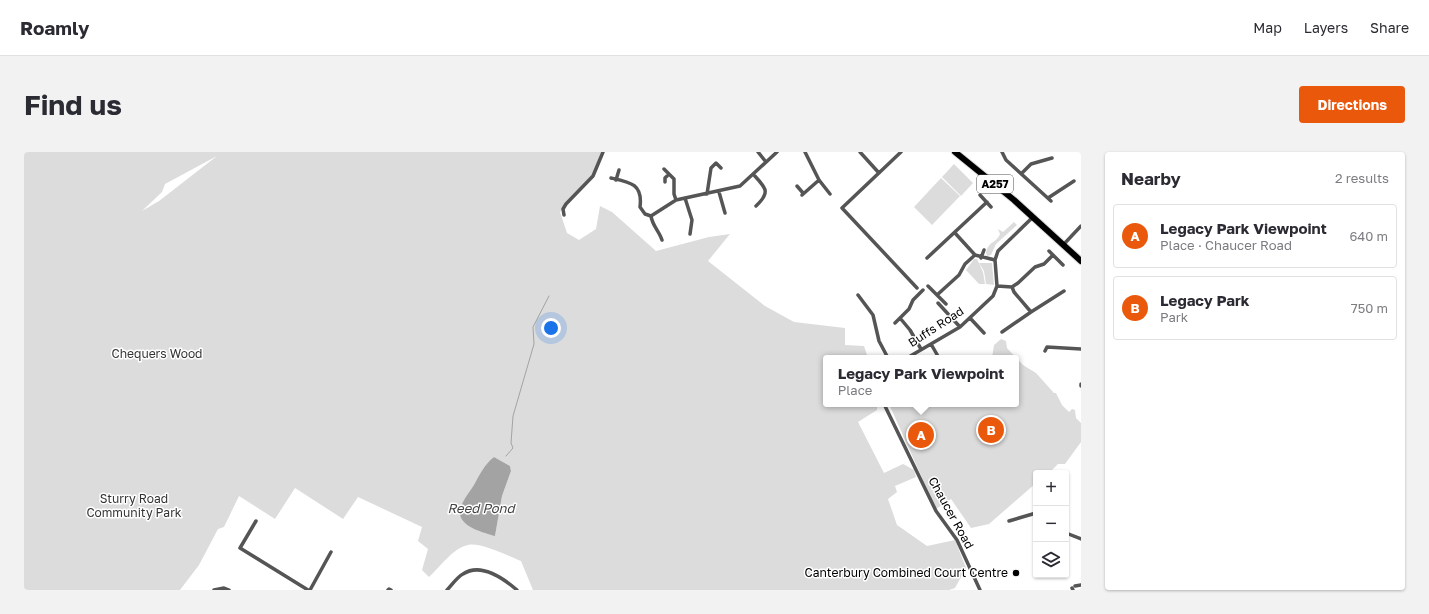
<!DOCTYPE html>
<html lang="en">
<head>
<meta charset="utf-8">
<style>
  body { margin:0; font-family:"Golos Text",sans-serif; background:#f2f2f3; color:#2b2b33 }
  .controls { position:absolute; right:12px; bottom:12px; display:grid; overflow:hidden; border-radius:4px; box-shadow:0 1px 3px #0004 }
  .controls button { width:36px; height:36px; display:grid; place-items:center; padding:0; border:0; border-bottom:1px solid #e1e1e2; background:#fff; color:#2b2b33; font:20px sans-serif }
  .you { position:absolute; left:527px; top:176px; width:14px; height:14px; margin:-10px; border:3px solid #fff; border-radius:50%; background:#1a73e8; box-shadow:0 0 0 6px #1a73e833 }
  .badge { display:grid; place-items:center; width:26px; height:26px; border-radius:50%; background:#ea580c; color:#fff; font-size:13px; font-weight:700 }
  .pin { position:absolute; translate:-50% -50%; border:2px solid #fff; box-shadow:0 1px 4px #0006 }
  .popup { position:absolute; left:799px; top:203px; width:196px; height:52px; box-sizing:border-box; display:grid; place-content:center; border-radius:4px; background:#fff; filter:drop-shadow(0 1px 3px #0005); font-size:13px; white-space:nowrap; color:#7c7c81 }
  .popup b { font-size:15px; color:#2b2b33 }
  .popup::after { content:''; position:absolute; left:50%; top:100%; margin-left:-8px; border:8px solid transparent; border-top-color:#fff }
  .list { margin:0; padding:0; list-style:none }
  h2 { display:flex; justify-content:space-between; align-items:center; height:52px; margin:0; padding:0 16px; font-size:17px }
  h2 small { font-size:13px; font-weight:400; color:#7c7c81 }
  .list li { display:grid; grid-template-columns:26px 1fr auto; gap:12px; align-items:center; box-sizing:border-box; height:64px; margin:0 8px 8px; padding:0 8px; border:1px solid #e1e1e2; border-radius:4px }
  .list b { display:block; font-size:15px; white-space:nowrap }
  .list p { margin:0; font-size:13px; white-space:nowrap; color:#7c7c81 }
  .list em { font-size:13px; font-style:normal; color:#7c7c81 }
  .icon { flex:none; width:22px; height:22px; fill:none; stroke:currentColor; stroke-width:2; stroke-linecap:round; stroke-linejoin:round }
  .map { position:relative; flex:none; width:1057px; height:438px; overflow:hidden; border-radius:4px }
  header { display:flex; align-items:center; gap:24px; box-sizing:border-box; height:56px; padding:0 20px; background:#fff; border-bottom:1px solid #e1e1e2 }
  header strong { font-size:19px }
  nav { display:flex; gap:22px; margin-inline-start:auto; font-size:14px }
  .intro { display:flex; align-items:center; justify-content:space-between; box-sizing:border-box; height:96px; padding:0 24px }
  h1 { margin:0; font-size:28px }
  .button { padding:10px 18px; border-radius:4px; background:#ea580c; color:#fff; font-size:14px; font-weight:700 }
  main { display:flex; gap:24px; padding:0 24px }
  aside { flex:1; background:#fff; border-radius:4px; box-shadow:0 1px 3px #0004 }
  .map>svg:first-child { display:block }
  .green { fill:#dcdcdc; fill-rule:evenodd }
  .water { fill:#a3a3a3 }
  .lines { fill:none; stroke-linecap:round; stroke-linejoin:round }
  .stream { stroke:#a3a3a3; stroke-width:1 }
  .primary-casing { stroke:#dbdbdb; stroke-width:8 }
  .street { stroke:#555; stroke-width:3.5 }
  .primary { stroke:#000; stroke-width:6 }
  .poi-dot { fill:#000; stroke:#fff; stroke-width:1.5 }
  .labels { text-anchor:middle; stroke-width:3; stroke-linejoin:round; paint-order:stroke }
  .shield { fill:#fff; stroke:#4c4c4c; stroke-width:1 }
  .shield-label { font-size:11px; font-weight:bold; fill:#000 }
  .street-label { font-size:12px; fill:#000; stroke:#fff }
  .park-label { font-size:12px; fill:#333; stroke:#fff }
  .poi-label { font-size:12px; fill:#000; stroke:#fff; text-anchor:end }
  .water-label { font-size:13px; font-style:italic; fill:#444; stroke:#fff }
</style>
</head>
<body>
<header>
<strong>Roamly</strong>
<nav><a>Map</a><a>Layers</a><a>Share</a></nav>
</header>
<div class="intro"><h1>Find us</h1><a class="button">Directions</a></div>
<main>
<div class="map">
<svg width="1057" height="438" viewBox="0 0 1057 438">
  <rect width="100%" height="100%" fill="#fff"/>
  <path class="green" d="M 0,0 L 577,0 L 569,22 L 536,60 L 543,81 L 555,88 L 572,77 L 576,54 L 588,60 L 632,99 L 685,85 L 706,82 L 684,109 L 741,154 L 770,170 L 821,176 L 821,193 L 840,194 L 844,206 L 802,206 L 802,252 L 853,252 L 853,258 L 834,270 L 860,321 L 879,312 L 890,318 L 892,325 L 871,334 L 873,340 L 864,347 L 873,373 L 903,394 L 931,388 L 942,416 L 931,436 L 925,438 L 509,438 L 497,409 C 485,404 456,390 444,393 C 429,396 416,415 405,425 L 398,418 L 404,397 L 394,389 L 398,375 L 334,345 L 319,367 L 271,336 L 251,367 L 215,344 L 200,375 L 194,377 L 175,413 L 156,438 L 0,438 ZM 193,4 L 135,49 L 118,59 L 138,40 L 141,32 ZM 470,305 L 486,314 L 487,319 L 478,344 L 471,384 L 439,350 Z
    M 930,12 L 949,31 L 937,44 L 918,25 Z
    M 917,26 L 936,44 L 908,73 L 890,55 Z
    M 990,70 L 993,73 L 972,92 L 967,103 L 963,104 L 962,101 C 965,88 972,92 976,82 L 974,77 L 979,80 Z
    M 950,107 L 953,107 L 959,120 L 961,132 L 955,132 L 942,118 Z
    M 955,111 L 968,111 L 970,133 L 962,132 L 960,119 Z
    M 977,187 L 982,189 L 983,196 L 999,213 L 1012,221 L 1030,241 L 1032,241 L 1038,253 L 1045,260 L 1048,257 L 1051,258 L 1052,266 L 1057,271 L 1057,290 L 1041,312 L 1034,312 L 1028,318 L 1028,321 L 1012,321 L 1012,331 L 965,372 L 947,376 L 927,347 L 912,357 L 865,252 L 992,252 L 992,206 L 968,206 L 970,193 Z"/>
  <path class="water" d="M 470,305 L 486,314 L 487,319 L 478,344 L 471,384 C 461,381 436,375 436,361 C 436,351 445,341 450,333 C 456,322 460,313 470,305 Z"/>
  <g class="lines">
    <path class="stream" d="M 482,304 L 489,296 L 487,291 L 489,264 L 510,192 L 509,175 L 525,144"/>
    <g class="primary-casing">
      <path id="primary" d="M 931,0 L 990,48 L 1057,109"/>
    </g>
    <path class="street" d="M 734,0 L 742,10
      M 781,0 L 795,28 L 806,42
      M 836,0 L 855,21
      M 877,0 L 818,56 L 893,136
      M 978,0 L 982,8 L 1027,49
      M 640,17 L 650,27 L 650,42 L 652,48
      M 998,21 L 1007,12 L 1028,6
      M 729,22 C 742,36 747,40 732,54
      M 587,26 C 606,30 619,32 616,55 L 621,62 L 627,64 C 628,73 635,79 638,88
      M 592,28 L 595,18
      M 641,30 L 641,26 L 645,22
      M 773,34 L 779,41
      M 695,40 L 701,61
      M 683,42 L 687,16 L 692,11 L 697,16
      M 778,43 L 795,28
      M 956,43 L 967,55
      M 661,46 L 668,68 L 666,82
      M 1024,46 L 1050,29
      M 540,63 L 539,57 L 542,52 L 569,24 L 579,0
      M 627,64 L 652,48 L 716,34 L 753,0
      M 931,81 L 951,103 L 971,108
      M 1040,92 L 1057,74
      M 1025,99 L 1039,113
      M 903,106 L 963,50
      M 957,106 L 960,98
      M 904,134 L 922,152
      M 973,134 L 988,135 L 994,131 L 1011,115 L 1020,112 L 1029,103
      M 988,135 L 990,140 L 1007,160 L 1040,139
      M 834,143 L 849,163 L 855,189 L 864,206
      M 913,143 L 935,123 L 941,112 L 951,103
      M 914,151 L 936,175
      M 876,166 L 886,178 L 897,197
      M 946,166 L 960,181
      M 871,171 L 885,157 L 889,148 L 899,138
      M 978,180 L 1007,160
      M 907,192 L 915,206
      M 1021,199 L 1023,195 L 1057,197
      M 883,206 L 936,175 L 969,144 L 973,134 L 971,108 L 974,99 L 1009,65
      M 956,206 L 956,205
      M 1057,232 L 1057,234
      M 860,252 L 912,359 L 933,388 L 956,438
      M 232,369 L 216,396 L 284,438
      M 985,369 L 1012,361
      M 1042,381 L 1057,387
      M 1051,434 L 1057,433
      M 1048,436 L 1049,438
      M 190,438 L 200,436 L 205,438
      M 286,438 L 307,400
      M 364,438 L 365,437 L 367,438
      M 423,438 C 428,433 433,425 439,422 C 457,410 479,426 493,438"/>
    <use href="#primary" class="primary"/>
  </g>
  <circle class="poi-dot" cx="992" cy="421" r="4"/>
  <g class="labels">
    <rect class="shield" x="953" y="23" width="36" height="18" rx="3"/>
    <g class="shield-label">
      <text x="971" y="36">A257</text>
    </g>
    <g class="street-label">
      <text transform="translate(912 175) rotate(-33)" y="4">Buffs Road</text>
      <text transform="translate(927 361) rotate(61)" y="4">Chaucer Road</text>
    </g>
    <g class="park-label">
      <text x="133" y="206">Chequers Wood</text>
      <text x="110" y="351">Sturry Road<tspan x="110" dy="14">Community Park</tspan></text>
    </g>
    <g class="poi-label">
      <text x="984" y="425">Canterbury Combined Court Centre</text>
    </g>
    <g class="water-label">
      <text x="457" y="361">Reed Pond</text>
    </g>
  </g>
</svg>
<div class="controls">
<button>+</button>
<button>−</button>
<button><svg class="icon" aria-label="layers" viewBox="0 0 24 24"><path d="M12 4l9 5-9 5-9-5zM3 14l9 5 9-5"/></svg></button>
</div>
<div class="you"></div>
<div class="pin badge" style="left:897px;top:283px">A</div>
<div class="popup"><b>Legacy Park Viewpoint</b>Place</div>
<div class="pin badge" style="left:967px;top:278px">B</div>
</div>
<aside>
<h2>Nearby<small>2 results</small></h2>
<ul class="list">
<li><span class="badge">A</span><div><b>Legacy Park Viewpoint</b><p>Place · Chaucer Road</p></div><em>640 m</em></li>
<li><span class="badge">B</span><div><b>Legacy Park</b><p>Park</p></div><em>750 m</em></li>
</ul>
</aside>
</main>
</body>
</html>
